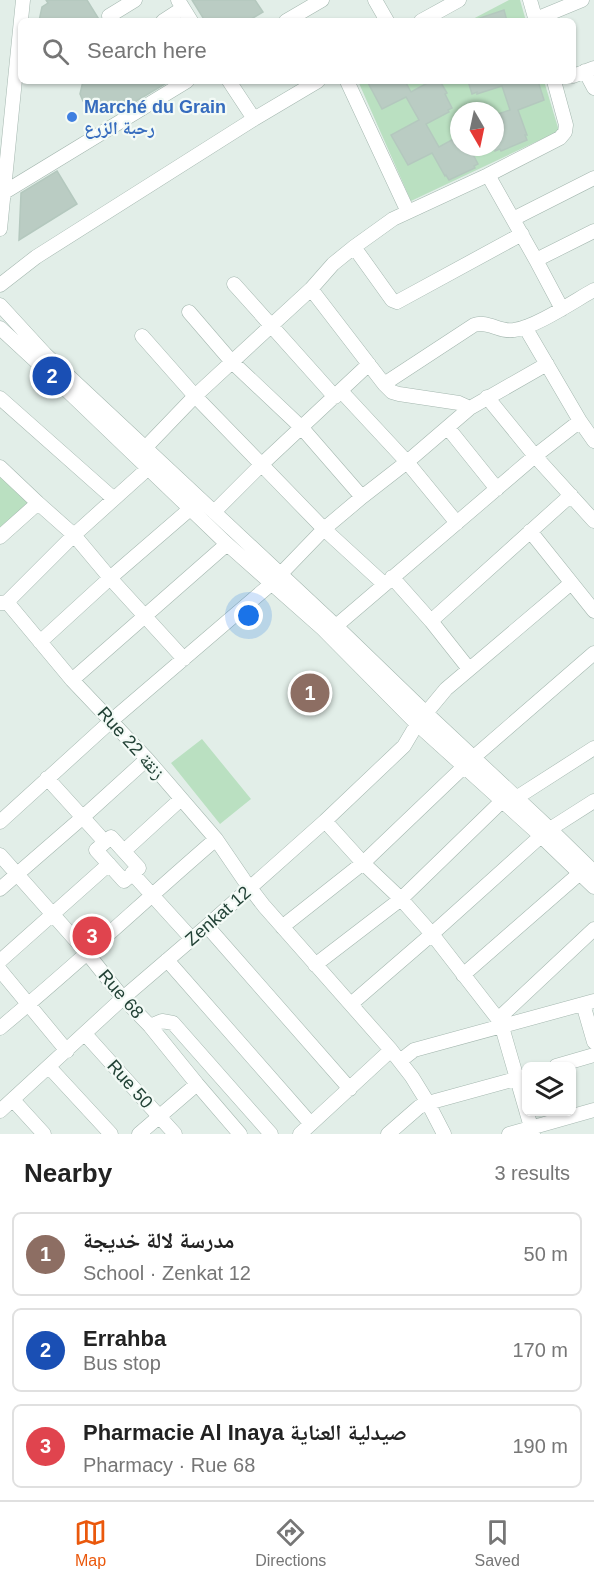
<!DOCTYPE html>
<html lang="en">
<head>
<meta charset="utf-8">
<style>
  body { margin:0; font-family:Helvetica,"Noto Naskh Arabic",sans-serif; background:#f6f6f6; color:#222 }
  .controls { position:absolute; right:18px; bottom:18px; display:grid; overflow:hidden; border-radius:9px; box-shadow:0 2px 4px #0004 }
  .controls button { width:54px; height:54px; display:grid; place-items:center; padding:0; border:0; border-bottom:2px solid #e0e0e0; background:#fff; color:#222; font:30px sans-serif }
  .compass { position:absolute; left:450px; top:102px; width:54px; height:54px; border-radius:50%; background:#fff; box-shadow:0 2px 4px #0004; rotate:171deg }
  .you { position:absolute; left:249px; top:616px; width:21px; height:21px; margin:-15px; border:4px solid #fff; border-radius:50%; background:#1a73e8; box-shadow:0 0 0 9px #1a73e833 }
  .badge { display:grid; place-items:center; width:39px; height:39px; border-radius:50%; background:#ea580c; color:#fff; font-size:20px; font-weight:700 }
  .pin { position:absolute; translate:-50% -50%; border:3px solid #fff; box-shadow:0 2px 6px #0006 }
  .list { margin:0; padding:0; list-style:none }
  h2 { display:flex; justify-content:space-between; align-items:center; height:78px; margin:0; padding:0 24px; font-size:26px }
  h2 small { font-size:20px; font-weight:400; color:#767676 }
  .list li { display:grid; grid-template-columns:39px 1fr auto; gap:18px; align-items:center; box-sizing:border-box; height:84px; margin:0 12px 12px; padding:0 12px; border:2px solid #e0e0e0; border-radius:9px }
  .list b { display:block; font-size:22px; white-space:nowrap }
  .list p { margin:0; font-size:20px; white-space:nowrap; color:#767676 }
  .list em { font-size:20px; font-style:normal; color:#767676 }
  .icon { flex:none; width:33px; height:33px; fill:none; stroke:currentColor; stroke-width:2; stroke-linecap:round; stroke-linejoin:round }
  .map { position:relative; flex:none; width:594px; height:1134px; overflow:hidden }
  .search { position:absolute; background:#fff; box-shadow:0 2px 4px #0004; left:18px; right:18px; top:18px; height:66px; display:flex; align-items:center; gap:15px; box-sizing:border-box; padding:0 21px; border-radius:9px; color:#767676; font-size:22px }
  .sheet { height:366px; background:#fff }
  nav { display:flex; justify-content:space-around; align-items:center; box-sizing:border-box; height:84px; border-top:2px solid #e0e0e0; background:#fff; font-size:16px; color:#767676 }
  nav a { display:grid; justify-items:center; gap:3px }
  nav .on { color:#ea580c }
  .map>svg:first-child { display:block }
  .green { fill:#bae0c1; fill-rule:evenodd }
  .building { fill:#baccc3; stroke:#b4c8be; stroke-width:1.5 }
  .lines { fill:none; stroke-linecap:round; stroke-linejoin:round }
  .minor-casing { stroke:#a4b7af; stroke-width:15 }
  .minor { stroke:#fff; stroke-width:14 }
  .shop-dot { fill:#3f7fe0; stroke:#f3faf6; stroke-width:2 }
  .labels { text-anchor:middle; stroke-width:4.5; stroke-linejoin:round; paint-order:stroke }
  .shop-label { font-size:18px; font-weight:bold; fill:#366cbe; stroke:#f3faf6; text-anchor:start }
  .street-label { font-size:18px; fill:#214135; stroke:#f3faf6 }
</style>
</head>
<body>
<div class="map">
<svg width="594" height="1134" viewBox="0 0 594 1134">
  <rect width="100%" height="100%" fill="#e2eee8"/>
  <path class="green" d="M 509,0 L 520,0 L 526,21 L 469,21 Z
    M 358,81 L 544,81 L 559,131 L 411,201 ZM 459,111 L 495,111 L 495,147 L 459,147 Z
    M 0,472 L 29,503 L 0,530 Z
    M 202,739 L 251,799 L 220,824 L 171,763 Z"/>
  <path class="building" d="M 46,0 L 87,0 L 100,21 L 39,21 L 42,7 L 48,3 Z
    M 192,0 L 255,0 L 263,12 L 248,21 L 205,21 Z
    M 504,10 L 507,21 L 477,21 L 477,19 Z
    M 83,81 L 170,81 L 118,112 L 112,110 L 107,102 L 101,105 L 83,101 L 80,94 Z
    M 367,81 L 405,81 L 411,92 L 431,81 L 440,81 L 447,93 L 445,94 L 452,108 L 448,110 L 449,112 L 426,124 L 439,147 L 459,136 L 459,147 L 469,147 L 478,164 L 474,166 L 475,168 L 449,180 L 446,175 L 445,176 L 432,153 L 408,165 L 391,135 L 419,120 L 406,97 L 382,109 Z
    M 468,81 L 538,81 L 544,100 L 518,110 L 527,135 L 525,135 L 527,140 L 501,151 L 500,149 L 495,151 L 495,115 L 510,110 L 502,86 L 477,94 L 477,92 L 472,94 Z
    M 57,171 L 77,204 L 19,240 L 21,193 Z"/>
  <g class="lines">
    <g class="minor-casing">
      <path id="minor" d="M 178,0 L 191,21
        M 375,0 L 387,21
        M 530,0 L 536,21
        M 536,19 L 582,0
        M 112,21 L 109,16 L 135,0
        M 163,21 L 183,8
        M 286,21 L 322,0
        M 421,21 L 459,0
        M 585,71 L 594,88
        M 573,76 L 594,68
        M 229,81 L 254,119
        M 347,81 L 408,212
        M 488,175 L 536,260 L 562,309
        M 3,193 L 187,81
        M 513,219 L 594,178
        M 0,229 L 23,0
        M 354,247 L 392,300 L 397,302 L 522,234
        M 536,260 L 594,231
        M 234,284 L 335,397
        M 0,285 L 36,257 L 254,119 L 318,81
        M 311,289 L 384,384 L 392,392 L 399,394 L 459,403 L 470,408
        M 0,305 L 45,354 L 336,626 L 426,713 L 550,829 L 594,872
        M 189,312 L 232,362 L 302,428 L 362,497
        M 525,327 L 580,421 L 594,441
        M 0,328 L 52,376 L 227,544 L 323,629 L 417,724 L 541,836 L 594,887
        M 142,336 L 195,396 L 324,529 L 384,584
        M 384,384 L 474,325 C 488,320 500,333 514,330 C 536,327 574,301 594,290
        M 341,391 L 407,462 L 457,523
        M 487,397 L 535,456 L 594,521
        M 0,398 L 114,499
        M 448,428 L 497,489
        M 146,447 L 195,396 L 311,289 L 333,264 L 354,247 L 393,219 L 488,175 L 560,138 L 565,132 L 566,125 L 554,81
        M 0,467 L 38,503 L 74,535 L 110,578 L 184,659
        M 214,512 L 261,465 L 369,364
        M 530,531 L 594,611
        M 0,537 L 38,503
        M 392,577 L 431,621 L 469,669
        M 7,602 L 72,680 L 147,759 L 216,839 L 244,880 L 264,906 L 391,1050 L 412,1077 L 428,1103 L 444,1134
        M 0,603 L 7,602 L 74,535 L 155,462
        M 431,621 L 571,495
        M 336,626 L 535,456 L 580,421
        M 40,642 L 110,578 L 190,509
        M 72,680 L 227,544
        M 47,778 L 105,842
        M 516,798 L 594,748
        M 325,821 L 363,863 L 401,899 L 432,934 L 498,1019 L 502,1027 L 533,1134
        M 0,822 L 111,721 L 271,584 L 324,529 L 362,497 L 407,462 L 470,408 L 547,364
        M 550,829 L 594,801
        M 111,837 L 139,868 L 124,881 L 96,850 Z
        M 124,851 L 181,799
        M 0,855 L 87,953 L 123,998 L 150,1026 L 197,1084 L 240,1134
        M 132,873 L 192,939
        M 0,889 L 83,817 L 147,759
        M 207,926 L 350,1089
        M 282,927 L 363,863 L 474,757 L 594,653
        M 167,960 L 311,1124
        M 0,961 L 109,864
        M 315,965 L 401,899 L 502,801
        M 0,970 L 67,1051
        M 463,975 L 580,873 L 587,869
        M 351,1004 L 432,934 L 541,836
        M 583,1004 L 594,1042
        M 498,1019 L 594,929
        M 150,1026 L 162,1021 L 173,1023 L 271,1134
        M 0,1028 C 74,967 144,901 216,839
        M 85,1034 L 175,1134
        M 400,1061 L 414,1050 L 594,1001
        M 556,1066 L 594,1055
        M 49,1067 L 111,1134
        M 13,1100 L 44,1134
        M 0,1111 L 123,998 L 207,926 L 325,821 L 404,746 L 417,724 L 446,689 L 570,584
        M 139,1134 L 197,1084
        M 300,1134 L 391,1050
        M 388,1134 L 419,1107 L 428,1103 L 526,1076
        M 509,1134 L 594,1110"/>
    </g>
    <use href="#minor" class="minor"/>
  </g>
  <circle class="shop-dot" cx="72" cy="117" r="6"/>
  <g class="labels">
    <g class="shop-label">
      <text x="84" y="113">Marché du Grain<tspan x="84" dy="21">رحبة الزرع</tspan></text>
    </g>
    <g class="street-label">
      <text transform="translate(131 743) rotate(48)" y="6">Rue 22 زنقة</text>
      <text transform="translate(218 916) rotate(-41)" y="6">Zenkat 12</text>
      <text transform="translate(121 994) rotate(49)" y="6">Rue 68</text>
      <text transform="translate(130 1084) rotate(48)" y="6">Rue 50</text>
    </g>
  </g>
</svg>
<div class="controls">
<button><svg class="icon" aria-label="layers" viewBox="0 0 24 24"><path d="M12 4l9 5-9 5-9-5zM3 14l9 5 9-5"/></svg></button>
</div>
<svg class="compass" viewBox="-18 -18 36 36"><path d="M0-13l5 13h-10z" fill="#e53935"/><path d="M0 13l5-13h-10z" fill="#767676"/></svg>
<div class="you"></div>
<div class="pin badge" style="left:310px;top:693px;background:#8d6e63">1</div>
<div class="pin badge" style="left:52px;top:376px;background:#1a4fb4">2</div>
<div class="pin badge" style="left:92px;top:936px;background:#e0444e">3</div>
<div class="search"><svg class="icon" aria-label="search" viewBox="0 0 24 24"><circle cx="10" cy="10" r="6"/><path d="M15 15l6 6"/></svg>Search here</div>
</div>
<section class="sheet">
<h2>Nearby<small>3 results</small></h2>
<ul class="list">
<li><span class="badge" style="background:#8d6e63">1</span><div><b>مدرسة لالة خديجة</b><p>School · Zenkat 12</p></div><em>50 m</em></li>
<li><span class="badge" style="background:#1a4fb4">2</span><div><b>Errahba</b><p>Bus stop</p></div><em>170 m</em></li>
<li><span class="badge" style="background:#e0444e">3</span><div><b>Pharmacie Al Inaya صيدلية العناية</b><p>Pharmacy · Rue 68</p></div><em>190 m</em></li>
</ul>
</section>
<nav>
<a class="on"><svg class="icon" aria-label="map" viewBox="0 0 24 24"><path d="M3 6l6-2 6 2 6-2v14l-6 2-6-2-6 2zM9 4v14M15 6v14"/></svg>Map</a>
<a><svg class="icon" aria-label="directions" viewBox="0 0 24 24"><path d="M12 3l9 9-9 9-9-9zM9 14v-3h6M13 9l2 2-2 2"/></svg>Directions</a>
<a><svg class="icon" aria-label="saved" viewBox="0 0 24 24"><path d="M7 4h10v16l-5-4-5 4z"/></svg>Saved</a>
</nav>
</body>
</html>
